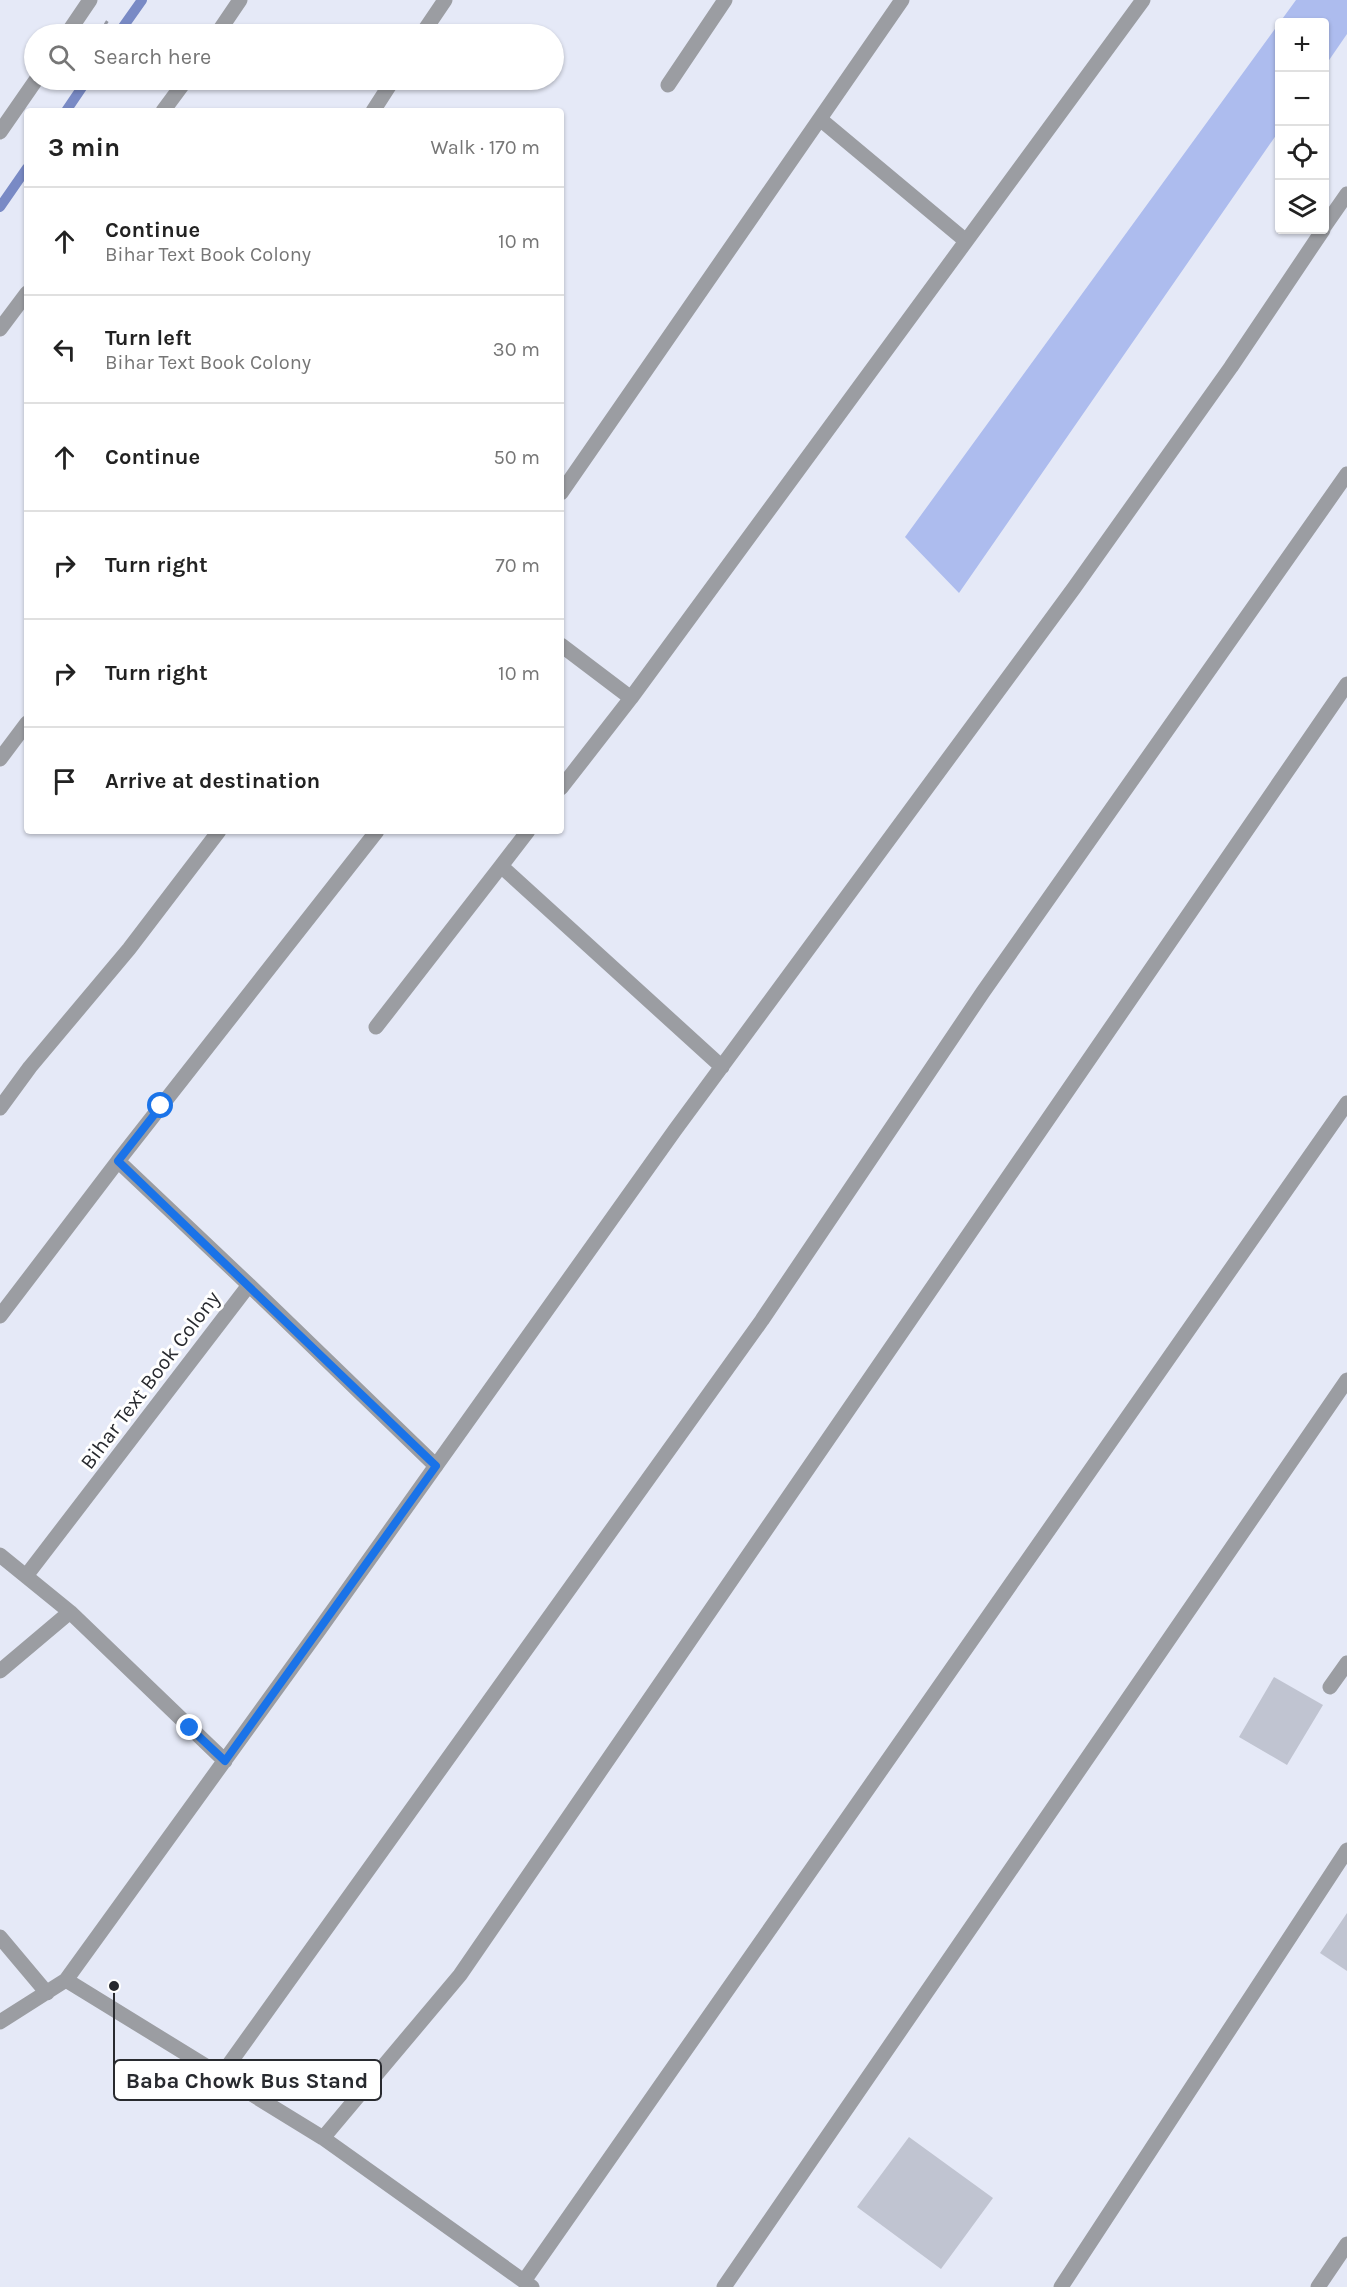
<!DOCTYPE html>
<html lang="en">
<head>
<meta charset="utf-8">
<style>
  body { margin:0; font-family:Karla,sans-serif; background:#f6f6f6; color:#222 }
  .controls { position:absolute; right:18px; top:18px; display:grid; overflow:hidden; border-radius:6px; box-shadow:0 2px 4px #0004 }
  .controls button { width:54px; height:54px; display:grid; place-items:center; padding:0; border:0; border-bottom:2px solid #e0e0e0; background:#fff; color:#222; font:30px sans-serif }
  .stop { position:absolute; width:18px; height:18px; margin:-14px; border:4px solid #1a73e8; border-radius:50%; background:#fff }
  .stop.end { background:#1a73e8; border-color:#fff; box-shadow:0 2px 6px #0008 }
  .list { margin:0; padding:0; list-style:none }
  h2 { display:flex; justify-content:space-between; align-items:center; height:78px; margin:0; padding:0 24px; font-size:26px }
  h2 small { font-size:20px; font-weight:400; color:#767676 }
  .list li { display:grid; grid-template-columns:39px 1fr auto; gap:18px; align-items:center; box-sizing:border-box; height:108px; padding:0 24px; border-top:2px solid #e0e0e0 }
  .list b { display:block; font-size:22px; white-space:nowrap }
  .list p { margin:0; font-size:20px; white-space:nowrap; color:#767676 }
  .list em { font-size:20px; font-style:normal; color:#767676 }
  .icon { flex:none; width:33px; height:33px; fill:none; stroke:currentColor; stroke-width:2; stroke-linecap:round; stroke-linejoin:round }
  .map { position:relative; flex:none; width:1347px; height:2287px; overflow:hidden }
  .search { position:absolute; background:#fff; box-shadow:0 2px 4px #0004; left:24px; top:24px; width:540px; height:66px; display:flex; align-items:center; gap:15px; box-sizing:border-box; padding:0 21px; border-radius:33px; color:#767676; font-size:22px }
  .panel { position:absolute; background:#fff; box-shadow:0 2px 4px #0004; left:24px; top:108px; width:540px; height:726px; border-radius:6px }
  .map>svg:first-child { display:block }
  .green { fill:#adbcee }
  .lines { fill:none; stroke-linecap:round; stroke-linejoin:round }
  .stream { stroke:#798ac5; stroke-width:10 }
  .building { fill:#c0c4d1 }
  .path { stroke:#9598a2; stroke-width:4; stroke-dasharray:3 4.5; stroke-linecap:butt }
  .minor { stroke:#9b9da2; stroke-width:15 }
  .route { stroke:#1a73e8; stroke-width:8 }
  .labels { text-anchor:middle; stroke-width:6; stroke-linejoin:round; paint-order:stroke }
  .street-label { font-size:21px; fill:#282a2f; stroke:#fff }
  .leader { fill:none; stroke:#282a2f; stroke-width:2 }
  .callout-dot { fill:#282a2f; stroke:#fff; stroke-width:2 }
  .callout { fill:#fff; stroke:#282a2f; stroke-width:2 }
  .callout-label { font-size:22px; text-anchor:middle; font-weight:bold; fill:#282a2f }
</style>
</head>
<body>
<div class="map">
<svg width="1347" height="2287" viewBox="0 0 1347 2287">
  <rect width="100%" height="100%" fill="#e5e9f7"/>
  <path class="green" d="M 1296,0 L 1347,0 L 1347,34 L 1325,66 L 1324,22 L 1280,22 L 1279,131 L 959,593 L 905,537 Z"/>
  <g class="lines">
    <path class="stream" d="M 118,34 L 142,0
      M 66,111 L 87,80
      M 0,207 L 27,168"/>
  </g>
  <path class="building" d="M 1274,1677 L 1323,1705 L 1287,1765 L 1239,1737 Z
    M 1347,1913 L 1347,1971 L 1320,1953 Z
    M 909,2137 L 993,2198 L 941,2269 L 857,2207 Z"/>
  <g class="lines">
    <path class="path" d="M 105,22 L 124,34"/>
    <path class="minor" d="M 67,34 L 90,0
      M 217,34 L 240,0
      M 422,34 L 445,0
      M 668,85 L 725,0
      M 163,111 L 186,80
      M 373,111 L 393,80
      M 820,119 L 966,241
      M 0,132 L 36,80
      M 1324,227 L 1347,194
      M 0,329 L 27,293
      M 561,493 L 902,0
      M 561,645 L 631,698 L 561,788
      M 631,698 L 1143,0
      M 0,759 L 27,723
      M 528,831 L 501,866 L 722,1067
      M 376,1027 L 501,866
      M 0,1108 L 30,1067 L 129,949 L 219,831
      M 249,1285 L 436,1466
      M 0,1316 L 118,1161
      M 0,1555 L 70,1612 L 225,1761
      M 26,1576 L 249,1285 L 118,1161 L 377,831
      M 0,1671 L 70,1612
      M 1330,1687 L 1347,1663
      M 0,1937 L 47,1993
      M 66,1980 L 323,2138 L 532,2287
      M 0,2022 L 66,1980 L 319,1630 L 675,1130 L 1074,588 L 1231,367 L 1323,230
      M 222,2074 L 762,1320 L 983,992 L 1347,474
      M 323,2138 L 460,1975 L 1347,684
      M 524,2281 L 1347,1103
      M 724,2287 L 1347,1380
      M 1061,2287 L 1347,1850
      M 1318,2287 L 1347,2244"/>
  </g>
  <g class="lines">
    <path class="route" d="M 161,1106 L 118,1161 L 436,1466 L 225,1761 L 190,1728"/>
  </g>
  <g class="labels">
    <g class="street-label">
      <text transform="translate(150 1380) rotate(-53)" y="7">Bihar Text Book Colony</text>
    </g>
  </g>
  <path class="leader" d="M114 1986L114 2080"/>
  <circle class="callout-dot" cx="114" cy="1986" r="6"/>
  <rect class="callout" x="114" y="2060" width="267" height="40" rx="6"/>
  <g class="callout-label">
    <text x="247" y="2088">Baba Chowk Bus Stand</text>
  </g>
</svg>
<div class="controls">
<button>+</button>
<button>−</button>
<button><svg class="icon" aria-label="locate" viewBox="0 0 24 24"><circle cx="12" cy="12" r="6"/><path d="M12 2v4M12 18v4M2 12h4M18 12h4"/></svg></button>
<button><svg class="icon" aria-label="layers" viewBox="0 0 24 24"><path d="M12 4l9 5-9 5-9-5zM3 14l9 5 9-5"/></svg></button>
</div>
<div class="stop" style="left:161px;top:1106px"></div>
<div class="stop end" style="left:190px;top:1728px"></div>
<div class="search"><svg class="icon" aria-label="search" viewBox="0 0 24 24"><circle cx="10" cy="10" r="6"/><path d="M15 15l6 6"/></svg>Search here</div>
<section class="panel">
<h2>3 min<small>Walk · 170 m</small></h2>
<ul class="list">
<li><svg class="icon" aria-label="ahead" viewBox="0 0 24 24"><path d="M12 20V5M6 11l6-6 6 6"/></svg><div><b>Continue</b><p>Bihar Text Book Colony</p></div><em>10 m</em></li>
<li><svg class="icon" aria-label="left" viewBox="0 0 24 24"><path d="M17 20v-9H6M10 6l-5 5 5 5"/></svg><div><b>Turn left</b><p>Bihar Text Book Colony</p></div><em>30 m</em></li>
<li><svg class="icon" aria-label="ahead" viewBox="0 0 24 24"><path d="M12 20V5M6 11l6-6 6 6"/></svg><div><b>Continue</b></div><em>50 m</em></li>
<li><svg class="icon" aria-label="right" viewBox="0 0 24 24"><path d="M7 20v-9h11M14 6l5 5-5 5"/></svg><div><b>Turn right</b></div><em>70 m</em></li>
<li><svg class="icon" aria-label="right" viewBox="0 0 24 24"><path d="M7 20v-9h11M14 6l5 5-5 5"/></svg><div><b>Turn right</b></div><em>10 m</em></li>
<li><svg class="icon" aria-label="arrive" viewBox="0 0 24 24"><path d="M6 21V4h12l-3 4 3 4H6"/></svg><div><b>Arrive at destination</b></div></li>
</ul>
</section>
</div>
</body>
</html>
